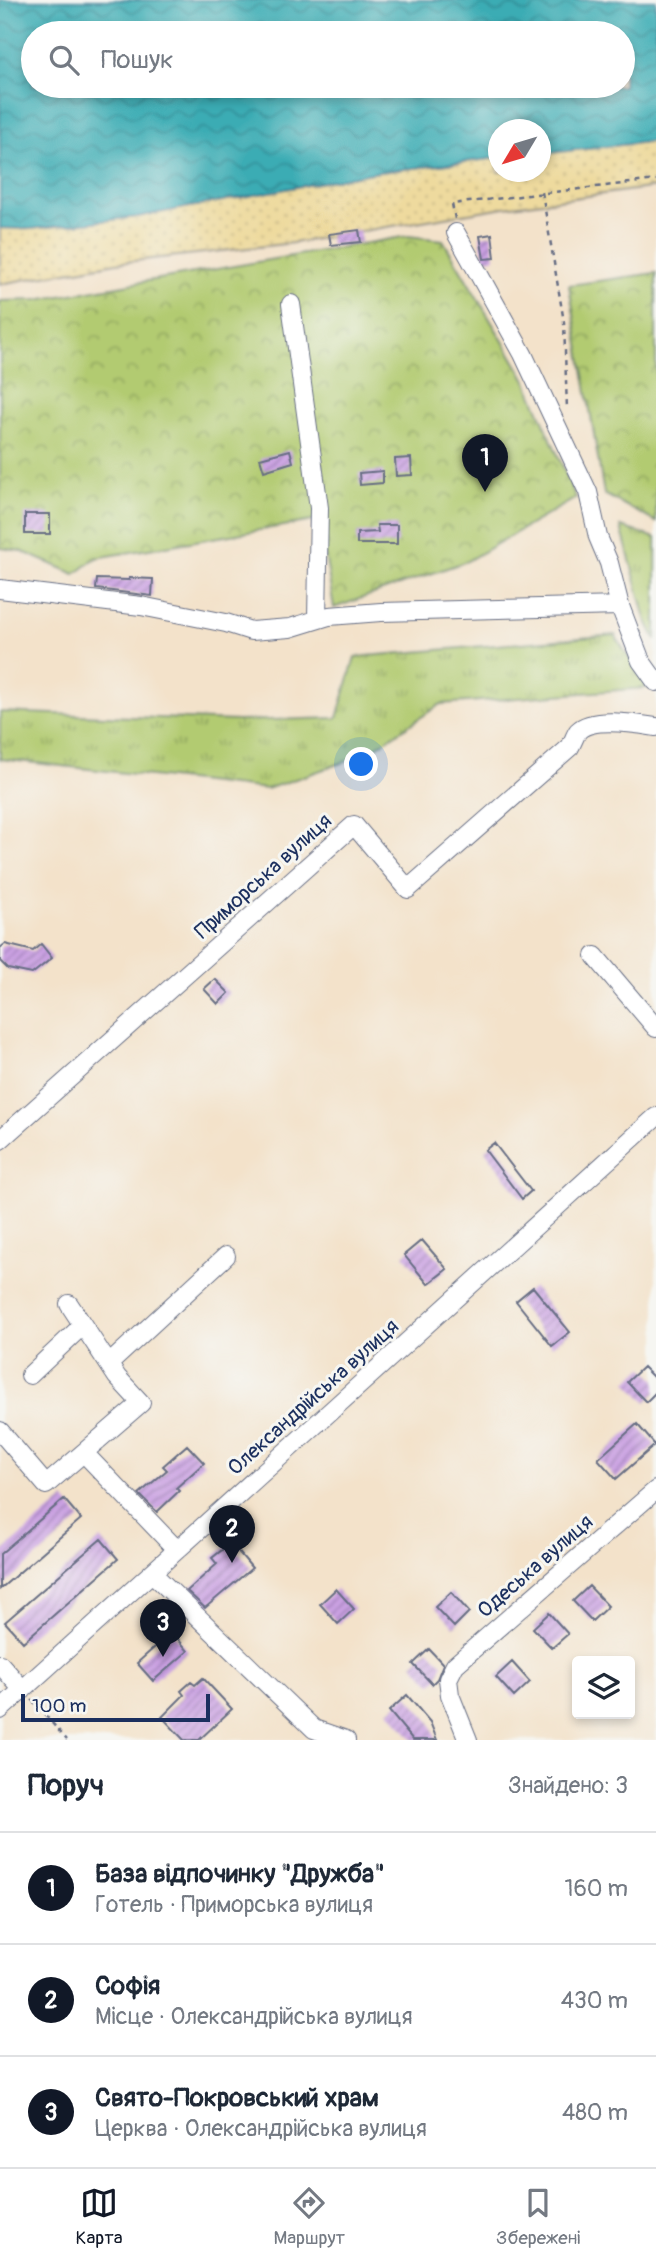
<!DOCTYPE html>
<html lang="uk">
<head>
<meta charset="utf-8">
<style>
  body { margin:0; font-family:Pangolin,sans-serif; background:#f6f6f7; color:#1f2937 }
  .controls { position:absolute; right:21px; bottom:21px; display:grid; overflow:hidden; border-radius:7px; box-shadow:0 4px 10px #0003 }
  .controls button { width:63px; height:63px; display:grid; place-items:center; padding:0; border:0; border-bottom:2px solid #e0e1e3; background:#fff; color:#1f2937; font:35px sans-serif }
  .compass { position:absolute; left:488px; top:119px; width:63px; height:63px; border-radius:50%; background:#fff; box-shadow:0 4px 10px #0003; rotate:232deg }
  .scale { position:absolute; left:21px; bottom:18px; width:189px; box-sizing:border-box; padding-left:7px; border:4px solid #1b2f5e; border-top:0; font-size:19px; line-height:24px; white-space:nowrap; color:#1b2f5e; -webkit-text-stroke:5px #f6f6f2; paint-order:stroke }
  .you { position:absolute; left:362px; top:765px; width:24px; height:24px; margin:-18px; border:5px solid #fff; border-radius:50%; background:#1a73e8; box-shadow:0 0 0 10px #1a73e833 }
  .badge { display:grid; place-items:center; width:46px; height:46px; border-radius:50%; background:#111827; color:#fff; font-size:23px; font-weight:700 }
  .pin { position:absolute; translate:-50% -58px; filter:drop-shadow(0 2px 4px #0008) }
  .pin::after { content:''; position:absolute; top:37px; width:24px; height:21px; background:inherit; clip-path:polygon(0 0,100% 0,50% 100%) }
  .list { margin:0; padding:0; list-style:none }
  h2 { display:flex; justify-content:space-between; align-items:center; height:91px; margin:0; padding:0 28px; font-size:30px }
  h2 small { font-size:23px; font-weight:400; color:#747a83 }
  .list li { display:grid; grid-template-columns:46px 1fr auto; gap:21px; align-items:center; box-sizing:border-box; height:112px; padding:0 28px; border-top:2px solid #e0e1e3 }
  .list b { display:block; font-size:26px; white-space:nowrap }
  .list p { margin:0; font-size:23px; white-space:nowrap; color:#747a83 }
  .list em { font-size:23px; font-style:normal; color:#747a83 }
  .icon { flex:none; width:38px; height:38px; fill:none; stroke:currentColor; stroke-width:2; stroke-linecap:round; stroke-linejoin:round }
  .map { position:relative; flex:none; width:656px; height:1740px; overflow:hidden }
  .search { position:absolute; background:#fff; box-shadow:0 4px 10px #0003; left:21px; right:21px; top:21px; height:77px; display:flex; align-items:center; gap:18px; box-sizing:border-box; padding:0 24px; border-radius:38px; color:#747a83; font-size:26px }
  .sheet { height:427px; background:#fff }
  nav { display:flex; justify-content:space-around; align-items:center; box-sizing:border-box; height:98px; border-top:2px solid #e0e1e3; background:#fff; font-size:19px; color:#747a83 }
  nav a { display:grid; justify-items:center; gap:4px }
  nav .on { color:#111827 }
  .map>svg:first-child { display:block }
  .grass { fill:url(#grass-tufts); stroke:#667d68; stroke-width:2 }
  .sand { fill:url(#sand-dots); stroke:#84847e; stroke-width:2 }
  .park { fill:url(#park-crowns); stroke:#667d68; stroke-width:2 }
  .water { fill:url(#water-waves); stroke:#2b6e89; stroke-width:2; fill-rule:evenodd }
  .building { fill:url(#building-hatch) }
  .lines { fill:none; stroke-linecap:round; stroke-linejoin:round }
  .minor-casing { stroke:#676e84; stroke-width:20 }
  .path { stroke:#676e84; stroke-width:2.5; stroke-dasharray:5 5; stroke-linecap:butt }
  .minor { stroke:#fff; stroke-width:18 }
  .labels { text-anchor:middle; stroke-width:6; stroke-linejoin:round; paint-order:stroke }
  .street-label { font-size:21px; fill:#1b2f5e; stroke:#f6f6f2 }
</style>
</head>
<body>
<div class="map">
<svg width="656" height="1740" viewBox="0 0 656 1740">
  <defs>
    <pattern id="grass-tufts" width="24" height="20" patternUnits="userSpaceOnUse" patternTransform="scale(1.75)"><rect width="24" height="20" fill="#b2cb71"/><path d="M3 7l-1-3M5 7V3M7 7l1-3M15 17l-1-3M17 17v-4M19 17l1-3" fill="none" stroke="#90a560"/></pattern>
    <pattern id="sand-dots" width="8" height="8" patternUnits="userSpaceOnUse" patternTransform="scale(1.75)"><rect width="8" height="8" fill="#eeda9e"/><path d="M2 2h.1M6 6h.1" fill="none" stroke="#ccbb8a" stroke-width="1.8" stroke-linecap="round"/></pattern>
    <pattern id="park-crowns" width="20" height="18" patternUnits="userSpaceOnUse" patternTransform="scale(1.75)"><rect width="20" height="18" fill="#b2cb71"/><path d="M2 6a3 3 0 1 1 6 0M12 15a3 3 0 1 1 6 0" fill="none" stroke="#90a560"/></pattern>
    <pattern id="water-waves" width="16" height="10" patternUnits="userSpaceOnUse" patternTransform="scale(1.75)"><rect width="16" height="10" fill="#3bacb4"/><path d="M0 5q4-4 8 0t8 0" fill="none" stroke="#318c96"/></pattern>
    <pattern id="building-hatch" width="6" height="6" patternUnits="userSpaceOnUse" patternTransform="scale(1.75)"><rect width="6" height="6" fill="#caa0e2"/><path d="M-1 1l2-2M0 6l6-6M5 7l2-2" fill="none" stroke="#a383ba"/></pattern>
  </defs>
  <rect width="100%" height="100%" fill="#f6f6f2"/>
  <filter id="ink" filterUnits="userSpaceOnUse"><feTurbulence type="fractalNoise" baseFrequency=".0143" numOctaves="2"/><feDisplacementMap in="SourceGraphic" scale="14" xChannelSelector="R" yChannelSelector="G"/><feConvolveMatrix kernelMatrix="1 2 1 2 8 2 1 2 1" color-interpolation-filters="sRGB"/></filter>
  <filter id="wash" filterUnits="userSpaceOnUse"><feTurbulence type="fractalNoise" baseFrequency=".00686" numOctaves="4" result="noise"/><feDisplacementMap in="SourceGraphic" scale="28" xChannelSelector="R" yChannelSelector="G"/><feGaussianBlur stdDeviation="1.57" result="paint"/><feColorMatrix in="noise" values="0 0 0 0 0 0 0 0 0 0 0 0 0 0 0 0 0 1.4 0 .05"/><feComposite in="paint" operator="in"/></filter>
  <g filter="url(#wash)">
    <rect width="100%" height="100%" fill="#f3e2ca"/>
    <path class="grass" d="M 621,527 L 656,538 L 656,640 L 646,619 Z
      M 615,635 L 647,688 L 441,704 L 364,755 L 267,789 L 0,759 L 0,712 L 238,721 L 337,718 L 355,657 Z"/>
    <path class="sand" d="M 656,141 L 656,187 L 504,207 L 293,243 L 116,263 L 0,284 L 0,228 L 30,229 L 137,217 L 371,173 L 498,158 L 498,172 L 540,172 L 541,154 Z"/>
    <path class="park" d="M 408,236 L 443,240 L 526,380 L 576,498 L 467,561 L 334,608 L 319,520 L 96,558 L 75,574 L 21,551 L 0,548 L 0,301 L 37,300 Z
      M 656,273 L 656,522 L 604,494 L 569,285 Z"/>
    <path class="water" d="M 0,0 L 656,0 L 656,141 L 541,154 L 540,130 L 498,130 L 498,158 L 371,173 L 137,217 L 30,229 L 0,228 ZM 33,33 L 623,33 L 623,86 L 33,86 Z"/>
    <g id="blocks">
      <path class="building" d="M 359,230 L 361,242 L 331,245 L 329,234 Z
        M 492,234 L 495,258 L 484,259 L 480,236 Z
        M 290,450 L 293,462 L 264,471 L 260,458 Z
        M 411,458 L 412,475 L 396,476 L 395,459 Z
        M 383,471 L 383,483 L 360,485 L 359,473 Z
        M 25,514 L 50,514 L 50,534 L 25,534 Z
        M 377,525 L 397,525 L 397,544 L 357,544 L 357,533 L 378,532 Z
        M 129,578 L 153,579 L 152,596 L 96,589 L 97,579 L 129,580 Z
        M 5,944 L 33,951 L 41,944 L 52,958 L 32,974 L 8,969 L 0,961 L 0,948 Z
        M 215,979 L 229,993 L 218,1004 L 204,989 Z
        M 494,1143 L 531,1191 L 522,1199 L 485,1150 Z
        M 422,1240 L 447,1269 L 428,1284 L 404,1255 Z
        M 533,1287 L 570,1332 L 552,1346 L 516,1301 Z
        M 643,1367 L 656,1380 L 656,1392 L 646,1402 L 627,1382 Z
        M 637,1424 L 655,1445 L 616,1479 L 598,1459 Z
        M 187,1445 L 204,1463 L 176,1488 L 179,1491 L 157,1512 L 139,1494 L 167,1470 L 163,1466 Z
        M 64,1499 L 81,1519 L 0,1589 L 0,1554 Z
        M 101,1539 L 118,1559 L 23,1642 L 5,1622 Z
        M 231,1543 L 252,1568 L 205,1608 L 187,1591 L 217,1564 L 212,1558 Z
        M 589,1586 L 608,1606 L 592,1621 L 573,1601 Z
        M 336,1589 L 354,1609 L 338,1624 L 320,1604 Z
        M 451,1592 L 469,1612 L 454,1627 L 435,1607 Z
        M 549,1613 L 568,1634 L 552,1648 L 533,1628 Z
        M 172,1632 L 188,1651 L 153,1681 L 137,1663 Z
        M 429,1649 L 443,1664 L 437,1679 L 432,1684 L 413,1664 Z
        M 512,1662 L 530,1682 L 514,1697 L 496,1677 Z
        M 203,1678 L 232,1709 L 199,1740 L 184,1740 L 162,1717 L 184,1695 L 181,1691 L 191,1682 L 195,1685 Z
        M 407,1695 L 430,1722 L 437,1740 L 413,1740 L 389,1711 Z"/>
    </g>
  </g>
  <g filter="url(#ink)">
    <use href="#blocks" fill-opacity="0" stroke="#676e84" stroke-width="2"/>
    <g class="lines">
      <g class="minor-casing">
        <path id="minor" d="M 456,233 L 523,354 L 588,492 L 598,537 L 609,563 L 620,606 L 641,661 L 656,682
          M 291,304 L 319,508 L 317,618
          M 0,589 L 141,606 L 226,623 L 251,631 L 290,628 L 329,616 L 381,612 L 620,606
          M 595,956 L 656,1028
          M 0,1140 L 354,825 L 408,889 L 570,747 C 573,742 575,735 578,731 C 592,716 637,724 656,727
          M 109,1364 L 226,1256
          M 30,1375 L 83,1325
          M 0,1431 L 46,1485 L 141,1403 L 117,1377 L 69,1304
          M 84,1453 L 177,1550
          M 152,1573 L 314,1729 L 346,1740
          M 0,1664 L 23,1690
          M 0,1710 L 656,1117
          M 468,1740 L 450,1695 L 448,1679 L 455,1665 L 656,1490"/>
      </g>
      <path class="path" d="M 542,192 L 564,322 L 567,410
        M 455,219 L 452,204 L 656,180
        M 32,1700 L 67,1740"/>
      <use href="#minor" class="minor"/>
    </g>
  </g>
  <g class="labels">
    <g class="street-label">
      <text transform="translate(263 876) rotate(-42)" y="7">Приморська вулиця</text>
      <text transform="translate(313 1397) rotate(-42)" y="7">Олександрійська вулиця</text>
      <text transform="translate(535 1566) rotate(-41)" y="7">Одеська вулиця</text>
    </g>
  </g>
</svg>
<div class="controls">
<button><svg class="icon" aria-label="layers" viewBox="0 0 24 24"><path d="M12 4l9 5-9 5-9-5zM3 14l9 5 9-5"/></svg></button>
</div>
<svg class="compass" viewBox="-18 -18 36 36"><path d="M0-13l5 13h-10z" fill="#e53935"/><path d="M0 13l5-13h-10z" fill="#747a83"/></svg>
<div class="scale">100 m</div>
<div class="you"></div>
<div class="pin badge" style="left:485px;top:492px">1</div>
<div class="pin badge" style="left:232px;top:1563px">2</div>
<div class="pin badge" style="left:163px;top:1657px">3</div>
<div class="search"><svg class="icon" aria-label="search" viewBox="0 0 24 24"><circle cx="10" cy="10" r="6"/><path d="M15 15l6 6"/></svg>Пошук</div>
</div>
<section class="sheet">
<h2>Поруч<small>Знайдено: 3</small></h2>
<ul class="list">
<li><span class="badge">1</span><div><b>База відпочинку &quot;Дружба&quot;</b><p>Готель · Приморська вулиця</p></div><em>160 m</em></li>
<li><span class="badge">2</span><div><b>Софія</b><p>Місце · Олександрійська вулиця</p></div><em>430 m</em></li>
<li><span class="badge">3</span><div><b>Свято-Покровський храм</b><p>Церква · Олександрійська вулиця</p></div><em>480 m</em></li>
</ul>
</section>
<nav>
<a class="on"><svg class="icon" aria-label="map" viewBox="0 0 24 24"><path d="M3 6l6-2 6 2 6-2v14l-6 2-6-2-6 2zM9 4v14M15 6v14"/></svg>Карта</a>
<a><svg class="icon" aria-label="directions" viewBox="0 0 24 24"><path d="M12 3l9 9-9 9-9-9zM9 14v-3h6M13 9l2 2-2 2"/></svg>Маршрут</a>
<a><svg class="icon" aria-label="saved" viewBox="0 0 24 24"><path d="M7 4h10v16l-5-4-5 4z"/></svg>Збережені</a>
</nav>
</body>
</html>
